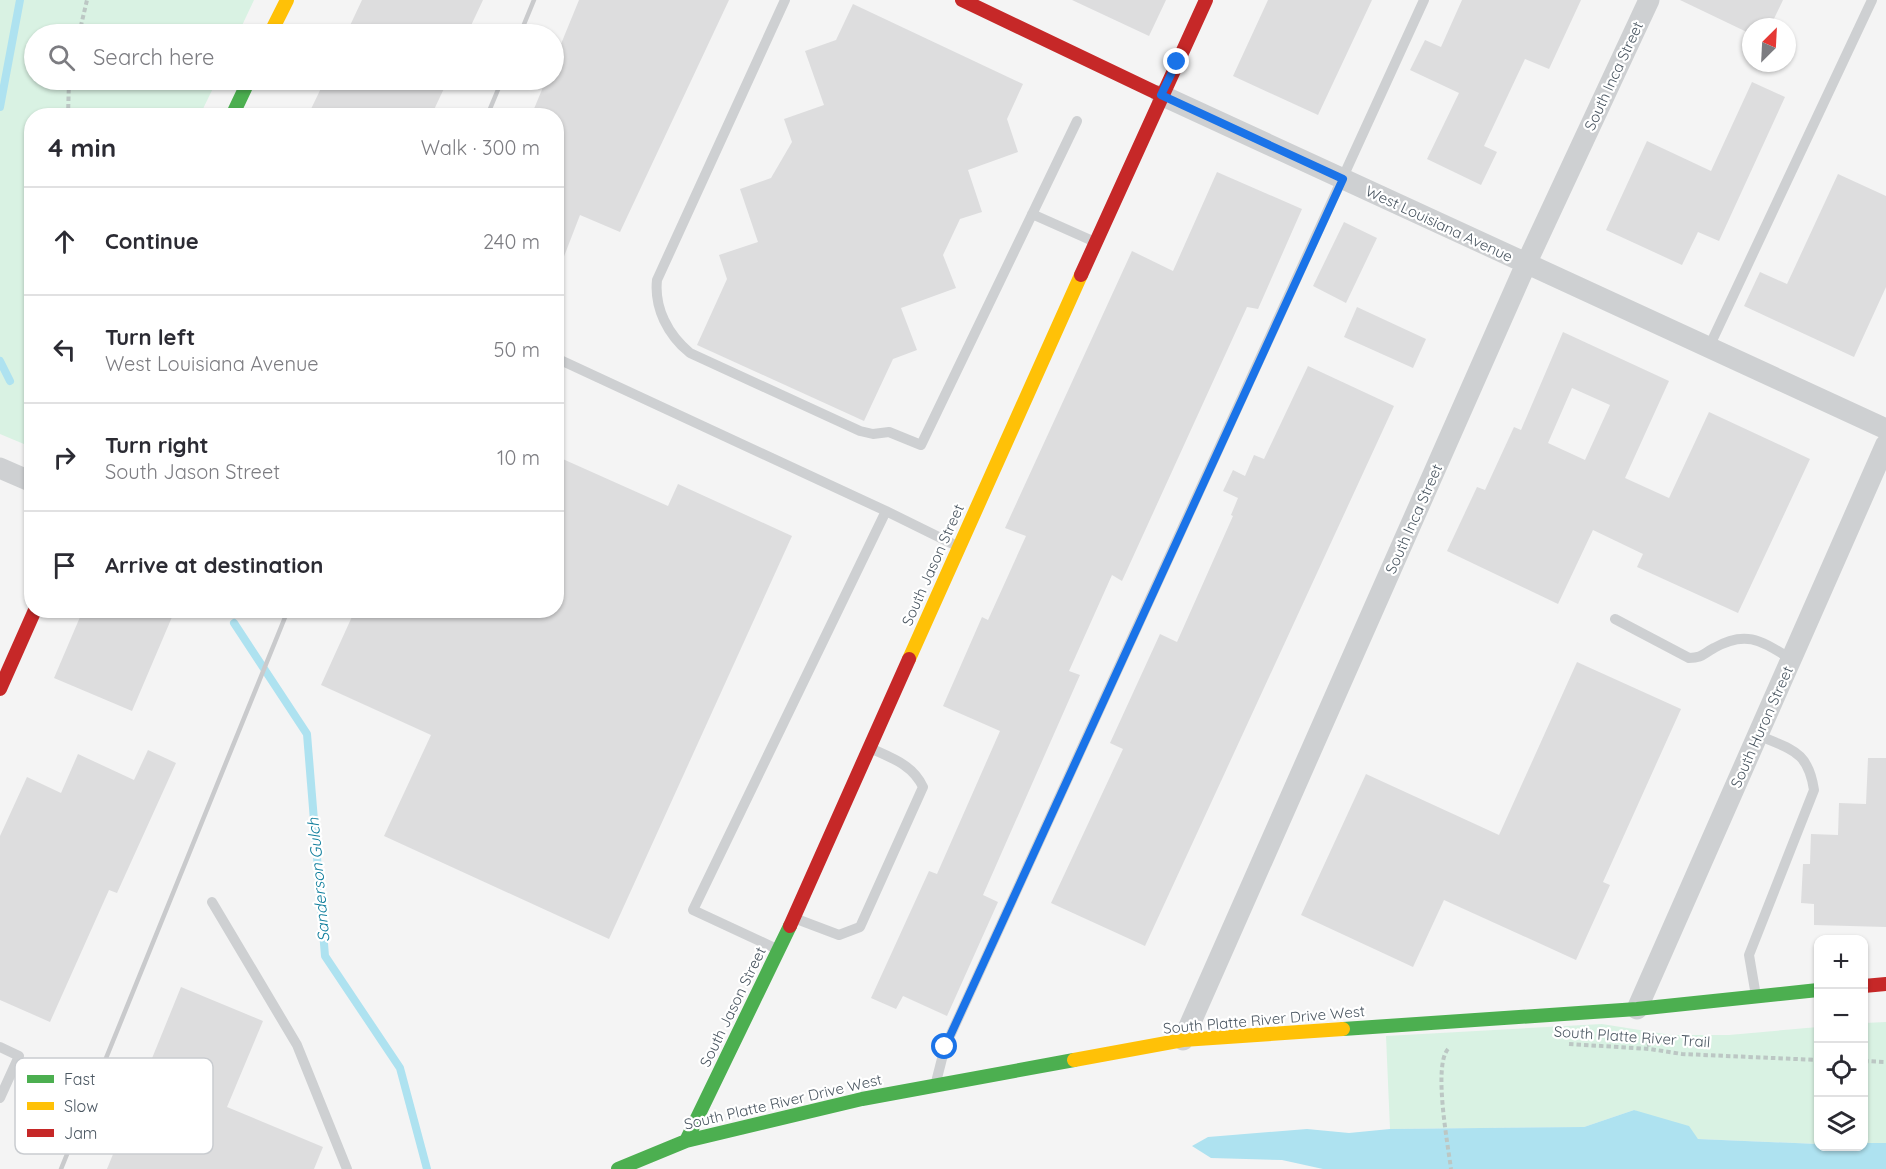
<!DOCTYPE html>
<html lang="en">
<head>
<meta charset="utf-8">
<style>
  body { margin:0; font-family:Quicksand,sans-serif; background:#f7f7f7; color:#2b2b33 }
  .controls { position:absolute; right:18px; bottom:18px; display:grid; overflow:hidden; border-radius:12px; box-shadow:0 2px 4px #0004 }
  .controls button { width:54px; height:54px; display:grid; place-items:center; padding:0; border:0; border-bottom:2px solid #e1e1e2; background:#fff; color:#2b2b33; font:30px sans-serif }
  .compass { position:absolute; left:1742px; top:18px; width:54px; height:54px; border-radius:50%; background:#fff; box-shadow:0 2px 4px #0004; rotate:24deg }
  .stop { position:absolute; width:18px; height:18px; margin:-14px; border:4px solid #1a73e8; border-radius:50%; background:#fff }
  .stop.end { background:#1a73e8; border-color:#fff; box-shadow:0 2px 6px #0008 }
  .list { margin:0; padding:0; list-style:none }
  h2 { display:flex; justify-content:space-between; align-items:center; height:78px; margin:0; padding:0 24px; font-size:26px }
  h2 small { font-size:20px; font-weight:400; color:#7c7c81 }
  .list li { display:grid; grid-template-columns:39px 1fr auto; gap:18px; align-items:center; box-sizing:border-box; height:108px; padding:0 24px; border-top:2px solid #e1e1e2 }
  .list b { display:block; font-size:22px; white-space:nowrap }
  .list p { margin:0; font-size:20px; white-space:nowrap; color:#7c7c81 }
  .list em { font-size:20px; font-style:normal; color:#7c7c81 }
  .icon { flex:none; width:33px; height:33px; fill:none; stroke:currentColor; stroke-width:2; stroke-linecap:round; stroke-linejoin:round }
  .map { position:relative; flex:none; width:1886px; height:1169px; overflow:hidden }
  .search { position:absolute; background:#fff; box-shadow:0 2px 4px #0004; left:24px; top:24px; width:540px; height:66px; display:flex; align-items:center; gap:15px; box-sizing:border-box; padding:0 21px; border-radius:33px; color:#7c7c81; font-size:22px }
  .panel { position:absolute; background:#fff; box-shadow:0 2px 4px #0004; left:24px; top:108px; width:540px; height:510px; border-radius:24px }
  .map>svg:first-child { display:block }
  .green { fill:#d9f2e3 }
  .water { fill:#aee2f0 }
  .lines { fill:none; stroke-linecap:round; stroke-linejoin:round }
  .stream { stroke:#aee2f0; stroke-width:8 }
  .building { fill:#ddddde; fill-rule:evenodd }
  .path { stroke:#bcc7c4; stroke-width:4; stroke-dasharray:4.5 3; stroke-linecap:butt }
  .lane { stroke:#ced0d2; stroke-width:10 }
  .street { stroke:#ced0d2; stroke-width:21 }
  .fast { stroke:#4caf50; stroke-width:14 }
  .slow { stroke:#ffc107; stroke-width:14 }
  .jam { stroke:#c62828; stroke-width:14 }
  .rail { stroke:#c9cacc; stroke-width:4.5 }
  .route { stroke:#1a73e8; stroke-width:8 }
  .labels { text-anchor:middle; stroke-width:4.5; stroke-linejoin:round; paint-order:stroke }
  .street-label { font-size:15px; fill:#4a5661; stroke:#fff }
  .water-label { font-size:16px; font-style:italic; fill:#0c7c9b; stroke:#fff }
  .key { fill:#fff; stroke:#c9ccd0; stroke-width:1.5 }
  .key-label { font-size:16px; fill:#4a5661 }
</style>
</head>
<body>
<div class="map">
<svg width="1886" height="1169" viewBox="0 0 1886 1169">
  <rect width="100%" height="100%" fill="#f4f4f4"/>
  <path class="green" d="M 0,0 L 254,0 L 238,34 L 34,34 L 34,80 L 217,80 L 200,115 L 32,116 L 31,447 L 0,434 Z
    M 1886,1022 L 1886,1143 L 1864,1143 L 1864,1023 Z
    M 1602,1024 L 1671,1035 L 1729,1035 L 1818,1027 L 1818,1144 L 1698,1139 L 1634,1110 L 1584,1127 L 1390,1129 L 1386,1036 Z"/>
  <path class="water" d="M 1634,1110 L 1689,1126 L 1698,1139 L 1818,1144 L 1818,1146 L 1864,1146 L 1864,1143 L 1886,1143 L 1886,1169 L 1323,1169 L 1282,1160 L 1211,1158 L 1192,1146 L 1208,1137 L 1307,1129 L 1349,1133 L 1390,1129 L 1584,1127 Z"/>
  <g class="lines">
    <path class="stream" d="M 0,107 L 20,0
      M 0,361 L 10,381
      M 234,623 L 307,734 L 325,956 L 400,1068 L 427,1169"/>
  </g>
  <path class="building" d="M 362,0 L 483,0 L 467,34 L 346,34 Z
    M 579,0 L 729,0 L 620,232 L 580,215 L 558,272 L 556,116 L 531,116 L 546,80 L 554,80 L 554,61 Z
    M 1072,0 L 1166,0 L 1149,36 Z
    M 1268,0 L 1372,0 L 1318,115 L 1233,76 Z
    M 1462,0 L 1581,0 L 1549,69 L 1525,59 L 1484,146 L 1497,152 L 1481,185 L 1427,159 L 1459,93 L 1410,70 L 1425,40 L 1441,47 Z
    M 1680,0 L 1783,0 L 1770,27 L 1751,27 L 1751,34 Z
    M 853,4 L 1023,84 L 1007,119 L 1018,152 L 968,170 L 982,212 L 960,219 L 943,255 L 956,288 L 901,308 L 917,350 L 893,359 L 864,421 L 697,345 L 727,279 L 719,255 L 758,242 L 740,189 L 771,178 L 792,142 L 784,119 L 824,105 L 805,51 L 836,40 Z
    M 325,80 L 448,80 L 431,116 L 325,116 L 311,109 Z
    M 1752,82 L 1785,97 L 1719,241 L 1698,232 L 1682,265 L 1606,230 L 1647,141 L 1711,171 Z
    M 1217,172 L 1302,209 L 1258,309 L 1247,307 L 1122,581 L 1112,575 L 1069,671 L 1080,675 L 983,895 L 998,902 L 947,1016 L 903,996 L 896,1009 L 871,998 L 929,871 L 937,874 L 1000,731 L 943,706 L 982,617 L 988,620 L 1026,536 L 1005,528 L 1132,251 L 1173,271 Z
    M 1838,174 L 1886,196 L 1886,287 L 1854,357 L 1744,306 L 1760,272 L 1787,284 Z
    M 1344,222 L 1377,238 L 1346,303 L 1313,286 Z
    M 1357,307 L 1426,339 L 1413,368 L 1344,337 Z
    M 1563,332 L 1669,381 L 1625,478 L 1669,498 L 1709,412 L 1810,459 L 1738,613 L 1637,567 L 1643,554 L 1593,530 L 1558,604 L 1447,551 L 1477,487 L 1485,490 L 1514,427 L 1521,430 ZM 1572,388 L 1610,405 L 1585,460 L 1548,443 Z
    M 1308,366 L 1394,406 L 1145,946 L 1051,903 L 1123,749 L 1110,743 L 1160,634 L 1177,642 L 1233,516 L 1231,515 L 1238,498 L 1223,491 L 1233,470 L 1245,476 L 1254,455 L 1264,459 Z
    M 556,456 L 668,506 L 678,484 L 792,536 L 609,939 L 384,836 L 431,735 L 321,685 L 355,610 L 556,610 Z
    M 83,610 L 175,610 L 132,711 L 54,678 Z
    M 1577,662 L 1681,709 L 1603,882 L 1610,885 L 1576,960 L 1444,900 L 1413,967 L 1301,915 L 1366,774 L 1499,835 Z
    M 148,750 L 176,763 L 117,893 L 109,890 L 50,1022 L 0,1000 L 0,836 L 27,777 L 61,793 L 78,754 L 134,780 Z
    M 1868,758 L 1886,758 L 1886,927 L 1814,925 L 1814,904 L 1801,903 L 1803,864 L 1810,864 L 1811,834 L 1838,835 L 1839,803 L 1866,804 Z
    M 181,987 L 263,1021 L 227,1107 L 323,1147 L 314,1169 L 107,1169 Z"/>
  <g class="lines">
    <path class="path" d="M 79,34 L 87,0
      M 68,116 L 69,80
      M 1646,1035 L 1650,1049
      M 1569,1044 L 1650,1049 L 1682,1054 L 1818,1060
      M 1448,1049 C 1433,1066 1448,1145 1451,1169
      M 1864,1061 L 1886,1062"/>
    <path class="lane" d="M 785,0 L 657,280 C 654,308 668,335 690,353 L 860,431 L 873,434 L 889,432 L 921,445 L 1077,121
      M 1032,214 L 1095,242
      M 1709,347 L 1872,0
      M 556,358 L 886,511
      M 1615,619 L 1689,658 C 1702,658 1703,654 1714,648 C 1747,629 1763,642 1791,659
      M 212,902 L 297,1045 L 347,1169
      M 794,918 L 839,935 L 860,927 L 923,787 C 913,765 892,758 870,748
      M 779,950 L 693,910 L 886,511 L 959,547
      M 1756,996 L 1749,955 L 1814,790 C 1808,750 1791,750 1758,735
      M 0,1047 L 19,1056 L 0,1098
      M 936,1082 L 945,1047 L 1424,0"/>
    <path class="street" d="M 1161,95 L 1886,429
      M 0,468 L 32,482
      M 1637,1009 L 1886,444
      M 1183,1040 L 1526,264 L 1649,0"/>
    <path class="fast" d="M 232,116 L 249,80
      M 1343,1029 L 1637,1009 L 1818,990
      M 686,1141 L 790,926
      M 618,1169 L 686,1141 L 862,1099 L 1074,1060"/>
    <path class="slow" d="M 270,34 L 287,0
      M 909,659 L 1081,275
      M 1074,1060 L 1183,1040 L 1343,1029"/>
    <path class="jam" d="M 962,0 L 1161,95
      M 1081,275 L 1206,0
      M 0,689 L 35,610
      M 790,926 L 909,659
      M 1864,986 L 1886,984"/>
    <path class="rail" d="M 520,34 L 534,0
      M 487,116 L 502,80
      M 61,1169 L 288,610"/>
  </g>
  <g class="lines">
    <path class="route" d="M 945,1047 L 1343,179 L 1161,95 L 1177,62"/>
  </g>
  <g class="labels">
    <g class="street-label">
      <text transform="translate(1614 76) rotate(-65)" y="5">South Inca Street</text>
      <text transform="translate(1439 224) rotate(25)" y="5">West Louisiana Avenue</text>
      <text transform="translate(1414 519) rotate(-66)" y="5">South Inca Street</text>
      <text transform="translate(933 565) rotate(-66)" y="5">South Jason Street</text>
      <text transform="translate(1762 727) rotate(-66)" y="5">South Huron Street</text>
      <text transform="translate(733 1007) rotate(-64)" y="5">South Jason Street</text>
      <text transform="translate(1264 1020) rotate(-5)" y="5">South Platte River Drive West</text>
      <text transform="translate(1632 1037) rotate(4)" y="5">South Platte River Trail</text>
      <text transform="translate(783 1102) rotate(-13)" y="5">South Platte River Drive West</text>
    </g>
    <g class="water-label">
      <text transform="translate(318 880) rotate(-95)" y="6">Sanderson Gulch</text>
    </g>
  </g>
  <rect x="15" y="1058" width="198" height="96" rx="9" class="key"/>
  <rect x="27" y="1075" width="27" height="8" fill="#4caf50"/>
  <rect x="27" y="1102" width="27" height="8" fill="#ffc107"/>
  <rect x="27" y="1129" width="27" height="8" fill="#c62828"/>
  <g class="key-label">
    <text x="64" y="1085">Fast</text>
    <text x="64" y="1112">Slow</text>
    <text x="64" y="1139">Jam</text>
  </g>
</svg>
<div class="controls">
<button>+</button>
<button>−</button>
<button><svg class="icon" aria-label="locate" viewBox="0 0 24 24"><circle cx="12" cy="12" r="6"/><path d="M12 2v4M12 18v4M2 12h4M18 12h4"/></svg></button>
<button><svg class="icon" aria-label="layers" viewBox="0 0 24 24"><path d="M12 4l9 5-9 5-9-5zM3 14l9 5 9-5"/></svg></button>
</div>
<svg class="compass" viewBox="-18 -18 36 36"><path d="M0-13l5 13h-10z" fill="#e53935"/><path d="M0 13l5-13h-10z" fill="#7c7c81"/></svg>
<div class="stop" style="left:945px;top:1047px"></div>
<div class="stop end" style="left:1177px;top:62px"></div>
<div class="search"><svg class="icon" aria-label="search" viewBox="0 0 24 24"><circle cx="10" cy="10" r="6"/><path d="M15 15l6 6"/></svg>Search here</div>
<section class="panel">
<h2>4 min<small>Walk · 300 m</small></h2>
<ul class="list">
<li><svg class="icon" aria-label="ahead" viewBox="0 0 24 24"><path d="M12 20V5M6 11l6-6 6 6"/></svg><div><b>Continue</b></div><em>240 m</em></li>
<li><svg class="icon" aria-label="left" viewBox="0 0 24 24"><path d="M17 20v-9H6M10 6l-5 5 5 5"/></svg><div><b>Turn left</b><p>West Louisiana Avenue</p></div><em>50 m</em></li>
<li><svg class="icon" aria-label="right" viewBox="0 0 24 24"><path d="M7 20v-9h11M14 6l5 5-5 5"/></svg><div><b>Turn right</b><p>South Jason Street</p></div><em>10 m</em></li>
<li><svg class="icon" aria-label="arrive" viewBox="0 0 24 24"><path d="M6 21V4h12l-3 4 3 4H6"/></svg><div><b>Arrive at destination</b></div></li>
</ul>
</section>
</div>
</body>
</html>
